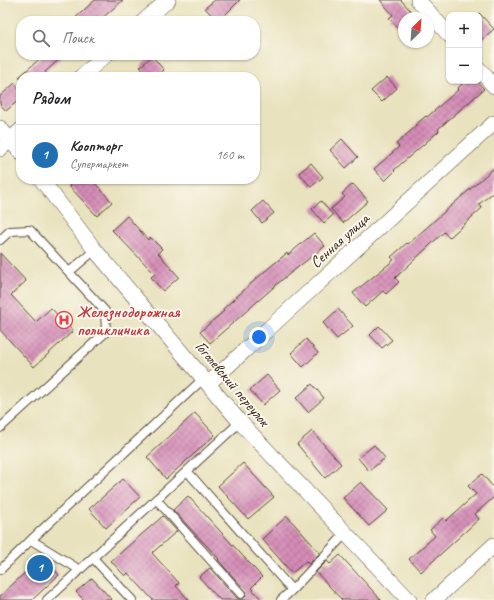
<!DOCTYPE html>
<html lang="ru">
<head>
<meta charset="utf-8">
<style>
  body { margin:0; font-family:Caveat,sans-serif; background:#f2f2f2; color:#202124 }
  .controls { position:absolute; right:12px; top:12px; display:grid; overflow:hidden; border-radius:8px; box-shadow:0 1px 3px #0004 }
  .controls button { width:36px; height:36px; display:grid; place-items:center; padding:0; border:0; border-bottom:1px solid #e0e0e0; background:#fff; color:#202124; font:20px sans-serif }
  .compass { position:absolute; left:398px; top:12px; width:36px; height:36px; border-radius:50%; background:#fff; box-shadow:0 1px 3px #0004; rotate:25deg }
  .you { position:absolute; left:259px; top:337px; width:14px; height:14px; margin:-10px; border:3px solid #fff; border-radius:50%; background:#1a73e8; box-shadow:0 0 0 6px #1a73e833 }
  .badge { display:grid; place-items:center; width:26px; height:26px; border-radius:50%; background:#1f6fb2; color:#fff; font-size:13px; font-weight:700 }
  .pin { position:absolute; translate:-50% -50%; border:2px solid #fff; box-shadow:0 1px 4px #0006 }
  .list { margin:0; padding:0; list-style:none }
  h2 { display:flex; justify-content:space-between; align-items:center; height:52px; margin:0; padding:0 16px; font-size:17px }
  h2 small { font-size:13px; font-weight:400; color:#757577 }
  .list li { display:grid; grid-template-columns:26px 1fr auto; gap:12px; align-items:center; box-sizing:border-box; height:60px; padding:0 16px; border-top:1px solid #e0e0e0 }
  .list b { display:block; font-size:15px; white-space:nowrap }
  .list p { margin:0; font-size:13px; white-space:nowrap; color:#757577 }
  .list em { font-size:13px; font-style:normal; color:#757577 }
  .icon { flex:none; width:22px; height:22px; fill:none; stroke:currentColor; stroke-width:2; stroke-linecap:round; stroke-linejoin:round }
  .map { position:relative; flex:none; width:494px; height:600px; overflow:hidden }
  .search { position:absolute; background:#fff; box-shadow:0 1px 3px #0004; left:16px; top:16px; width:244px; height:44px; display:flex; align-items:center; gap:10px; box-sizing:border-box; padding:0 14px; border-radius:16px; color:#757577; font-size:15px }
  .panel { position:absolute; background:#fff; box-shadow:0 1px 3px #0004; left:16px; top:72px; width:244px; height:112px; border-radius:16px }
  .map>svg:first-child { display:block }
  .building { fill:url(#building-cross-hatch) }
  .lines { fill:none; stroke-linecap:round; stroke-linejoin:round }
  .lane-casing { stroke:#554636; stroke-width:10 }
  .street-casing { stroke:#554636; stroke-width:16 }
  .lane { stroke:#fff; stroke-width:8 }
  .street { stroke:#fff; stroke-width:15 }
  .labels { text-anchor:middle; stroke-width:4; stroke-linejoin:round; paint-order:stroke }
  .street-label { font-size:16px; fill:#3b2a1e; stroke:#fbf7ec }
  .health-label { font-size:16px; font-weight:bold; fill:#be3a42; stroke:#fbf7ec; text-anchor:start }
</style>
</head>
<body>
<div class="map">
<svg width="494" height="600" viewBox="0 0 494 600">
  <defs>
    <pattern id="building-cross-hatch" width="8" height="8" patternUnits="userSpaceOnUse"><rect width="8" height="8" fill="#d58cb8"/><path d="M0 0l8 8M0 8l8-8" fill="none" stroke="#ae7395"/></pattern>
  </defs>
  <rect width="100%" height="100%" fill="#fbf7ec"/>
  <filter id="ink" filterUnits="userSpaceOnUse"><feTurbulence type="fractalNoise" baseFrequency=".025" numOctaves="2"/><feDisplacementMap in="SourceGraphic" scale="8" xChannelSelector="R" yChannelSelector="G"/><feConvolveMatrix kernelMatrix="1 2 1 2 8 2 1 2 1" color-interpolation-filters="sRGB"/></filter>
  <filter id="wash" filterUnits="userSpaceOnUse"><feTurbulence type="fractalNoise" baseFrequency=".012" numOctaves="4" result="noise"/><feDisplacementMap in="SourceGraphic" scale="16" xChannelSelector="R" yChannelSelector="G"/><feGaussianBlur stdDeviation="0.9" result="paint"/><feColorMatrix in="noise" values="0 0 0 0 0 0 0 0 0 0 0 0 0 0 0 0 0 1.4 0 .05"/><feComposite in="paint" operator="in"/></filter>
  <g filter="url(#wash)">
    <rect width="100%" height="100%" fill="#e9e2be"/>
    <g id="blocks">
      <path class="building" d="M 95,0 L 123,0 L 99,21 L 72,21 Z
        M 215,0 L 240,0 L 219,21 L 217,21 L 205,8 Z
        M 380,0 L 401,0 L 417,18 L 404,18 L 404,34 L 389,18 L 393,15 Z
        M 479,13 L 494,29 L 479,42 Z
        M 44,55 L 64,55 L 45,72 L 50,77 L 19,77 Z
        M 152,56 L 164,70 L 156,77 L 149,77 L 140,67 Z
        M 387,77 L 397,88 L 382,102 L 371,91 Z
        M 465,81 L 477,81 L 484,89 L 438,129 L 439,131 L 394,170 L 395,171 L 385,181 L 374,169 L 399,147 L 396,144 L 416,126 L 415,125 L 426,116 L 427,117 L 458,90 L 457,89 Z
        M 15,83 L 21,91 L 21,98 L 6,111 L 0,104 L 0,96 Z
        M 342,139 L 358,157 L 346,168 L 330,150 Z
        M 311,163 L 323,177 L 311,187 L 299,173 Z
        M 494,168 L 494,192 L 479,204 L 482,208 L 449,238 L 444,232 L 395,278 L 399,282 L 386,294 L 383,291 L 365,307 L 353,293 L 394,260 L 391,257 L 407,243 L 408,244 Z
        M 76,179 L 91,179 L 112,202 L 97,216 L 69,186 Z
        M 353,184 L 368,201 L 343,223 L 331,209 L 345,197 L 342,194 Z
        M 263,201 L 274,213 L 262,223 L 252,211 Z
        M 321,201 L 333,215 L 324,223 L 312,209 Z
        M 127,216 L 148,240 L 150,237 L 162,249 L 158,253 L 179,277 L 163,291 L 151,277 L 155,274 L 112,230 Z
        M 314,233 L 325,246 L 283,279 L 210,343 L 200,332 L 224,311 L 223,309 L 264,272 L 287,253 L 288,255 Z
        M 0,253 L 26,281 L 11,295 L 36,322 L 51,308 L 73,331 L 34,367 L 0,330 Z
        M 338,309 L 353,326 L 337,339 L 323,323 Z
        M 379,326 L 392,340 L 382,348 L 370,335 Z
        M 306,339 L 318,353 L 303,367 L 291,353 Z
        M 267,375 L 280,390 L 263,405 L 250,390 Z
        M 312,384 L 324,398 L 308,412 L 296,398 Z
        M 195,413 L 215,435 L 166,479 L 147,457 Z
        M 312,431 L 341,464 L 325,478 L 297,444 Z
        M 374,445 L 385,458 L 369,471 L 358,458 Z
        M 243,463 L 274,497 L 248,519 L 218,486 Z
        M 482,474 L 494,488 L 494,497 L 475,514 L 479,519 L 421,572 L 409,559 L 435,536 L 430,530 L 443,518 L 446,521 L 476,494 L 468,486 Z
        M 123,479 L 140,497 L 106,528 L 89,509 Z
        M 361,482 L 388,510 L 369,526 L 343,498 Z
        M 188,496 L 262,577 L 251,588 L 262,600 L 220,600 L 199,577 L 210,568 L 237,598 L 242,599 L 246,596 L 245,590 L 218,560 L 219,559 L 173,510 Z
        M 163,516 L 177,531 L 152,553 L 179,583 L 176,586 L 189,600 L 153,600 L 128,573 L 125,576 L 111,561 Z
        M 287,516 L 320,553 L 309,564 L 306,561 L 292,573 L 262,539 Z
        M 340,555 L 381,600 L 342,600 L 316,572 L 327,561 L 330,564 Z
        M 43,556 L 59,575 L 32,600 L 0,600 L 0,596 Z
        M 92,578 L 112,600 L 84,600 L 76,592 Z"/>
    </g>
  </g>
  <g filter="url(#ink)">
    <use href="#blocks" fill-opacity="0" stroke="#554636" stroke-width="1"/>
    <g class="lines">
      <g class="lane-casing">
        <path id="lane" d="M 0,240 L 10,231 L 30,230 L 105,311 L 106,332 L 0,428
          M 69,272 L 95,250
          M 187,471 L 292,590 L 281,600
          M 156,499 L 241,594
          M 31,540 L 204,378
          M 93,558 L 132,600
          M 0,570 L 31,540 L 80,570
          M 292,590 L 346,533
          M 47,600 L 240,422"/>
      </g>
      <g class="street-casing">
        <path id="street" d="M 418,0 L 449,35
          M 144,21 L 168,0
          M 479,69 L 494,86
          M 81,77 L 106,55
          M 0,128 L 21,153
          M 0,149 L 21,130
          M 41,179 L 95,250 L 240,422 L 409,600
          M 209,383 L 494,123
          M 434,600 L 494,545"/>
      </g>
      <use href="#lane" class="lane"/>
      <use href="#street" class="street"/>
    </g>
  </g>
  <defs>
    <g id="hospital-ring" transform="scale(0.9)"><circle r="9.5" fill="#fbf7ec" stroke="#e0444e" stroke-width="1.5"/><path d="M-5-5h3v3.5h4V-5h3V5h-3V1.5h-4V5h-3Z" fill="#e0444e"/></g>
  </defs>
  <g fill-rule="evenodd">
    <use href="#hospital-ring" x="64" y="320"/>
  </g>
  <g class="labels">
    <g class="street-label">
      <text transform="translate(339 240) rotate(-42)" y="6">Сенная улица</text>
      <text transform="translate(233 383) rotate(50)" y="6">Гоголевский переулок</text>
    </g>
    <g class="health-label">
      <text x="77" y="317">Железнодорожная<tspan x="77" dy="18">поликлиника</tspan></text>
    </g>
  </g>
</svg>
<div class="controls">
<button>+</button>
<button>−</button>
</div>
<svg class="compass" viewBox="-18 -18 36 36"><path d="M0-13l5 13h-10z" fill="#e53935"/><path d="M0 13l5-13h-10z" fill="#757577"/></svg>
<div class="you"></div>
<div class="pin badge" style="left:40px;top:568px">1</div>
<div class="search"><svg class="icon" aria-label="search" viewBox="0 0 24 24"><circle cx="10" cy="10" r="6"/><path d="M15 15l6 6"/></svg>Поиск</div>
<section class="panel">
<h2>Рядом<small></small></h2>
<ul class="list">
<li><span class="badge">1</span><div><b>Коопторг</b><p>Супермаркет</p></div><em>160 m</em></li>
</ul>
</section>
</div>
</body>
</html>
